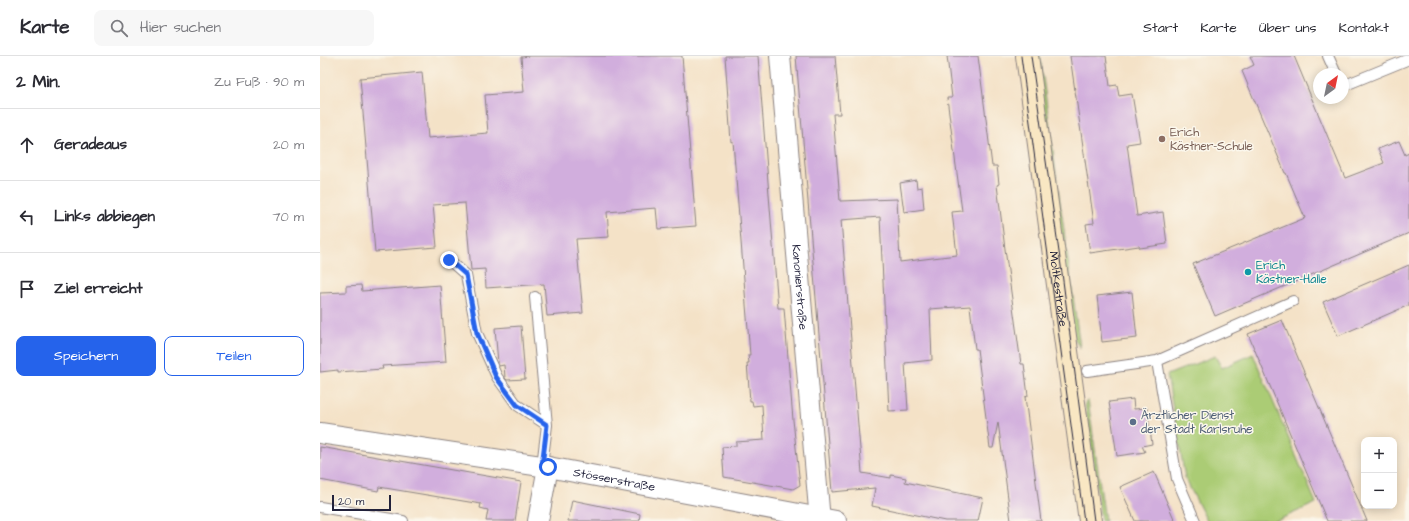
<!DOCTYPE html>
<html lang="de">
<head>
<meta charset="utf-8">
<style>
  body { margin:0; font-family:"Architects Daughter",sans-serif; background:#f7f7f7; color:#2b2b33 }
  .controls { position:absolute; right:12px; bottom:12px; display:grid; overflow:hidden; border-radius:8px; box-shadow:0 2px 10px #0003 }
  .controls button { width:36px; height:36px; display:grid; place-items:center; padding:0; border:0; border-bottom:1px solid #e1e1e2; background:#fff; color:#2b2b33; font:20px sans-serif }
  .compass { position:absolute; left:993px; top:12px; width:36px; height:36px; border-radius:50%; background:#fff; box-shadow:0 2px 10px #0003; rotate:33deg }
  .scale { position:absolute; left:12px; bottom:10px; width:59px; box-sizing:border-box; padding-left:4px; border:2px solid #22223b; border-top:0; font-size:11px; line-height:14px; white-space:nowrap; color:#22223b; -webkit-text-stroke:3px #fbf7ec; paint-order:stroke }
  .stop { position:absolute; width:12px; height:12px; margin:-9px; border:3px solid #2563eb; border-radius:50%; background:#fff }
  .stop.end { background:#2563eb; border-color:#fff; box-shadow:0 1px 4px #0008 }
  .list { margin:0; padding:0; list-style:none }
  h2 { display:flex; justify-content:space-between; align-items:center; height:52px; margin:0; padding:0 16px; font-size:17px }
  h2 small { font-size:13px; font-weight:400; color:#7c7c81 }
  .list li { display:grid; grid-template-columns:26px 1fr auto; gap:12px; align-items:center; box-sizing:border-box; height:72px; padding:0 16px; border-top:1px solid #e1e1e2 }
  .list b { display:block; font-size:15px; white-space:nowrap }
  .list em { font-size:13px; font-style:normal; color:#7c7c81 }
  .actions { display:flex; gap:8px; padding:12px 16px }
  .actions a { flex:1; padding:9px 0; border:1px solid #2563eb; border-radius:8px; text-align:center; font-size:14px; color:#2563eb }
  .actions .main { background:#2563eb; color:#fff }
  .icon { flex:none; width:22px; height:22px; fill:none; stroke:currentColor; stroke-width:2; stroke-linecap:round; stroke-linejoin:round }
  .map { position:relative; flex:none; width:1089px; height:465px; overflow:hidden }
  header { display:flex; align-items:center; gap:24px; box-sizing:border-box; height:56px; padding:0 20px; background:#fff; border-bottom:1px solid #e1e1e2 }
  header strong { font-size:19px }
  nav { display:flex; gap:22px; margin-inline-start:auto; font-size:14px }
  .search { width:280px; height:36px; background:#f7f7f7; display:flex; align-items:center; gap:10px; box-sizing:border-box; padding:0 14px; border-radius:8px; color:#7c7c81; font-size:15px }
  main { display:flex }
  aside { flex:1; background:#fff }
  .map>svg:first-child { display:block }
  .green { fill:#abcc75; stroke:#667758 }
  .building { fill:#d1aedd }
  .lines { fill:none; stroke-linecap:round; stroke-linejoin:round }
  .service-casing { stroke:#8b8281; stroke-width:12 }
  .minor-casing { stroke:#8b8281; stroke-width:22 }
  .secondary-casing { stroke:#8b8281; stroke-width:24 }
  .service { stroke:#fff; stroke-width:10 }
  .minor { stroke:#fff; stroke-width:20 }
  .secondary { stroke:#f9e7c3; stroke-width:22 }
  .tram { stroke:#22223b; stroke-width:1 }
  .route { stroke:#2563eb; stroke-width:5 }
  .education-dot { fill:#8d6e63; stroke:#fbf7ec; stroke-width:1.5 }
  .culture-dot { fill:#0f9aa8; stroke:#fbf7ec; stroke-width:1.5 }
  .service-dot { fill:#5c6f8a; stroke:#fbf7ec; stroke-width:1.5 }
  .labels { text-anchor:middle; stroke-width:3; stroke-linejoin:round; paint-order:stroke }
  .education-label { font-size:12px; fill:#785e54; stroke:#fbf7ec; text-anchor:start }
  .culture-label { font-size:12px; fill:#0d838f; stroke:#fbf7ec; text-anchor:start }
  .street-label { font-size:12px; fill:#22223b; stroke:#fbf7ec }
  .service-label { font-size:12px; fill:#4e5e75; stroke:#fbf7ec; text-anchor:start }
</style>
</head>
<body>
<header>
<strong>Karte</strong>
<div class="search"><svg class="icon" aria-label="search" viewBox="0 0 24 24"><circle cx="10" cy="10" r="6"/><path d="M15 15l6 6"/></svg>Hier suchen</div>
<nav><a>Start</a><a>Karte</a><a>Über uns</a><a>Kontakt</a></nav>
</header>
<main>
<aside>
<h2>2 Min.<small>Zu Fuß · 90 m</small></h2>
<ul class="list">
<li><svg class="icon" aria-label="ahead" viewBox="0 0 24 24"><path d="M12 20V5M6 11l6-6 6 6"/></svg><div><b>Geradeaus</b></div><em>20 m</em></li>
<li><svg class="icon" aria-label="left" viewBox="0 0 24 24"><path d="M17 20v-9H6M10 6l-5 5 5 5"/></svg><div><b>Links abbiegen</b></div><em>70 m</em></li>
<li><svg class="icon" aria-label="arrive" viewBox="0 0 24 24"><path d="M6 21V4h12l-3 4 3 4H6"/></svg><div><b>Ziel erreicht</b></div></li>
</ul>
<div class="actions"><a class="main">Speichern</a><a>Teilen</a></div>
</aside>
<div class="map">
<svg width="1089" height="465" viewBox="0 0 1089 465">
  <rect width="100%" height="100%" fill="#fbf7ec"/>
  <filter id="ink" filterUnits="userSpaceOnUse"><feTurbulence type="fractalNoise" baseFrequency=".025" numOctaves="2"/><feDisplacementMap in="SourceGraphic" scale="8" xChannelSelector="R" yChannelSelector="G"/><feConvolveMatrix kernelMatrix="1 2 1 2 8 2 1 2 1" color-interpolation-filters="sRGB"/></filter>
  <filter id="wash" filterUnits="userSpaceOnUse"><feTurbulence type="fractalNoise" baseFrequency=".012" numOctaves="4" result="noise"/><feDisplacementMap in="SourceGraphic" scale="16" xChannelSelector="R" yChannelSelector="G"/><feGaussianBlur stdDeviation="0.9" result="paint"/><feColorMatrix in="noise" values="0 0 0 0 0 0 0 0 0 0 0 0 0 0 0 0 0 1.4 0 .05"/><feComposite in="paint" operator="in"/></filter>
  <g filter="url(#wash)">
    <rect width="100%" height="100%" fill="#f4e2c7"/>
    <path class="green" d="M 715,0 L 720,0 L 760,292 L 754,282 Z
      M 933,298 L 996,447 L 956,465 L 887,465 L 865,422 L 847,319 L 895,300 L 902,312 Z
      M 768,344 L 785,465 L 781,465 L 765,347 Z"/>
    <g id="blocks">
      <path class="building" d="M 210,0 L 362,0 L 376,170 L 338,173 L 336,152 L 287,156 L 289,181 L 256,183 L 263,257 L 227,260 L 224,228 L 166,232 L 165,213 L 151,214 L 145,147 L 113,149 L 117,191 L 55,196 L 40,22 L 102,16 L 108,82 L 168,77 L 165,39 L 204,36 L 201,1 Z
        M 405,0 L 438,0 L 458,252 L 464,252 L 473,364 L 480,429 L 473,433 L 404,421 L 402,391 L 416,390 L 416,386 L 444,384 L 442,349 L 433,350 L 432,345 L 430,345 L 427,307 L 429,307 L 428,299 L 430,299 L 413,85 L 411,86 Z
        M 476,0 L 515,0 L 520,58 L 513,58 L 520,145 L 577,143 L 580,206 L 637,199 L 632,156 L 642,155 L 627,42 L 632,42 L 627,0 L 658,0 L 672,110 L 677,110 L 679,128 L 677,129 L 685,193 L 701,308 L 704,308 L 708,340 L 705,341 L 721,465 L 691,465 L 678,366 L 673,392 L 670,392 L 657,293 L 655,293 L 650,250 L 610,253 L 612,304 L 585,307 L 588,354 L 569,355 L 560,161 L 521,164 L 542,417 L 571,422 L 571,419 L 586,422 L 585,426 L 663,442 L 658,465 L 625,465 L 552,450 L 555,432 L 512,436 Z
        M 750,0 L 786,0 L 790,30 L 797,29 L 799,40 L 812,38 L 820,86 L 807,88 L 817,160 L 843,156 L 847,188 L 820,192 L 819,190 L 770,197 L 766,168 L 774,167 Z
        M 930,0 L 974,0 L 1025,122 L 1064,107 L 1058,93 L 1079,85 L 1085,99 L 1089,97 L 1089,177 L 895,260 L 873,208 L 985,162 L 966,117 L 965,117 L 922,15 L 934,9 Z
        M 596,124 L 597,132 L 602,131 L 604,153 L 584,156 L 580,127 Z
        M 1089,209 L 1089,249 L 1018,280 L 1003,246 Z
        M 41,229 L 42,235 L 120,229 L 126,306 L 62,310 L 63,313 L 18,316 L 18,314 L 0,316 L 0,237 L 26,236 L 26,230 Z
        M 812,236 L 817,282 L 782,286 L 777,240 Z
        M 962,264 L 1047,465 L 1007,465 L 928,278 Z
        M 201,270 L 205,323 L 187,324 L 185,322 L 184,309 L 179,310 L 178,307 L 175,272 Z
        M 813,343 L 814,353 L 827,352 L 832,388 L 822,390 L 825,396 L 797,400 L 789,346 Z
        M 0,391 L 201,426 L 195,465 L 166,465 L 168,454 L 160,452 L 161,448 L 59,431 L 58,435 L 0,424 Z
        M 834,416 L 855,465 L 815,465 L 800,431 Z
        M 252,444 L 320,458 L 319,465 L 248,465 Z"/>
    </g>
  </g>
  <g filter="url(#ink)">
    <use href="#blocks" fill-opacity="0" stroke="#8b8281" stroke-width="1"/>
    <g class="lines">
      <g class="service-casing">
        <path id="service" d="M 1008,0 L 1016,18
          M 1023,30 L 1089,3
          M 129,204 L 146,219 L 157,277 L 177,321 L 197,349 L 227,369
          M 215,241 L 227,369 L 222,410
          M 837,305 L 857,423 L 875,465
          M 767,315 L 837,305 L 973,245
          M 0,451 L 83,465"/>
      </g>
      <g class="minor-casing">
        <g id="minor">
          <path id="s1" d="M 460,0 L 500,465"/>
          <path id="s2" d="M 0,377 L 228,411 L 516,465"/>
          <path d="M 218,465 L 228,411"/>
        </g>
      </g>
      <g class="secondary-casing">
        <g id="secondary">
          <path id="s3" d="M 707,0 L 770,465"/>
        </g>
      </g>
      <use href="#service" class="service"/>
      <use href="#minor" class="minor"/>
      <use href="#secondary" class="secondary"/>
      <path class="tram" d="M 701,0 L 764,465
        M 711,0 L 742,217 L 774,465"/>
    </g>
  </g>
  <g class="lines" filter="url(#ink)">
    <path class="route" d="M 129,204 L 146,219 L 157,277 L 176,321 L 197,349 L 227,369 L 222,410 L 228,411"/>
  </g>
  <circle class="education-dot" cx="842" cy="83" r="4"/>
  <circle class="culture-dot" cx="928" cy="216" r="4"/>
  <circle class="service-dot" cx="813" cy="366" r="4"/>
  <g class="labels">
    <g class="education-label">
      <text x="850" y="80">Erich<tspan x="850" dy="14">Kästner-Schule</tspan></text>
    </g>
    <g class="culture-label">
      <text x="936" y="213">Erich<tspan x="936" dy="14">Kästner-Halle</tspan></text>
    </g>
    <g class="street-label">
      <text dy="4" stroke="none"><textPath href="#s1" startOffset="232">Kanonierstraße</textPath></text>
      <text dy="4" stroke="none"><textPath href="#s3" startOffset="235">Moltkestraße</textPath></text>
      <text dy="4" stroke="none"><textPath href="#s2" startOffset="298">Stösserstraße</textPath></text>
    </g>
    <g class="service-label">
      <text x="821" y="363">Ärztlicher Dienst<tspan x="821" dy="14">der Stadt Karlsruhe</tspan></text>
    </g>
  </g>
</svg>
<div class="controls">
<button>+</button>
<button>−</button>
</div>
<svg class="compass" viewBox="-18 -18 36 36"><path d="M0-13l5 13h-10z" fill="#e53935"/><path d="M0 13l5-13h-10z" fill="#7c7c81"/></svg>
<div class="scale">20 m</div>
<div class="stop" style="left:228px;top:411px"></div>
<div class="stop end" style="left:129px;top:204px"></div>
</div>
</main>
</body>
</html>
